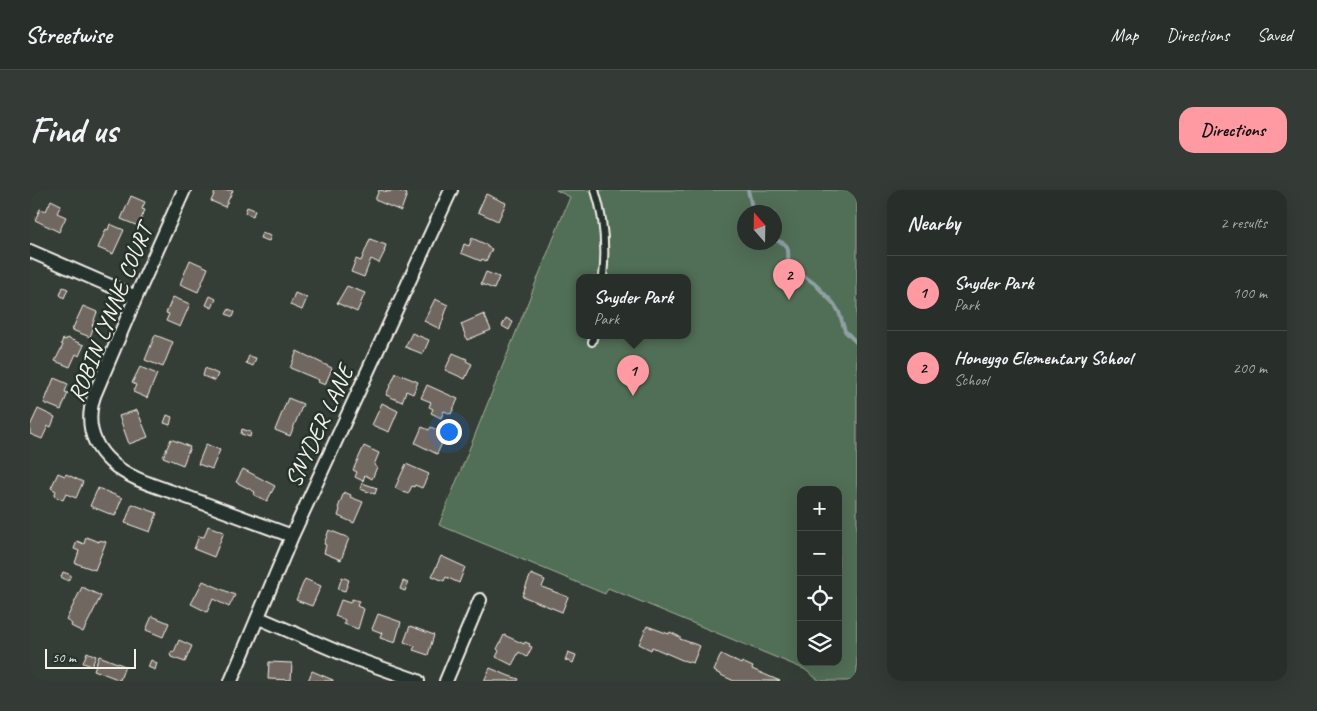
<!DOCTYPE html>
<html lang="en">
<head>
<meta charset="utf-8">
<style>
  body { margin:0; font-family:Caveat,sans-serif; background:#343a35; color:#f1f3f6 }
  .controls { position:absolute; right:15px; bottom:15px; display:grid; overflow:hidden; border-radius:10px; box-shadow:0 5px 20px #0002 }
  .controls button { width:45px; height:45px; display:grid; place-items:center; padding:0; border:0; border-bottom:1px solid #444a46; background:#282e29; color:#f1f3f6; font:25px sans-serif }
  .compass { position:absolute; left:707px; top:15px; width:45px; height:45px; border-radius:50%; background:#282e29; box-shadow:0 5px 20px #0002; rotate:340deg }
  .scale { position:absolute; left:15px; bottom:12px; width:91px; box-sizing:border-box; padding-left:5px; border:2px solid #f4f1e8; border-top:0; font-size:14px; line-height:18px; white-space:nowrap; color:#f4f1e8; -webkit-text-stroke:4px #26332d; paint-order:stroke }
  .you { position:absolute; left:418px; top:241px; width:18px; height:18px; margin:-12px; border:4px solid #fff; border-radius:50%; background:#1a73e8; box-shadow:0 0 0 8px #1a73e833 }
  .badge { display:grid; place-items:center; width:32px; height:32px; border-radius:50%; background:#ff9aa2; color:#111; font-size:16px; font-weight:700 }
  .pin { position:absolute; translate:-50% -41px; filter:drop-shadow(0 1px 2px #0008) }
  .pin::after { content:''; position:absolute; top:26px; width:18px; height:15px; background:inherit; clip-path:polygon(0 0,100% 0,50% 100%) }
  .popup { position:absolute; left:546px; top:84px; width:115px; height:65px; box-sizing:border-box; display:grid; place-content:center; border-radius:10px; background:#282e29; filter:drop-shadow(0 1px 4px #0005); font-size:16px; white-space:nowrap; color:#a5a8a8 }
  .popup b { font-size:19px; color:#f1f3f6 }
  .popup::after { content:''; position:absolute; left:50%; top:100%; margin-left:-10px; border:10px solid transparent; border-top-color:#282e29 }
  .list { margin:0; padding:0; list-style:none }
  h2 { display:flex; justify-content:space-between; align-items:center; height:65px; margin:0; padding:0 20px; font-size:21px }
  h2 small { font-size:16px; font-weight:400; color:#a5a8a8 }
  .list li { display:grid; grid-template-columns:32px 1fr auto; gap:15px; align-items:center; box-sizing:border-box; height:75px; padding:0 20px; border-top:1px solid #444a46 }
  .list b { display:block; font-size:19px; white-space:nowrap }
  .list p { margin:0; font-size:16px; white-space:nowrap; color:#a5a8a8 }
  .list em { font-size:16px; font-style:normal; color:#a5a8a8 }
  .icon { flex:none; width:28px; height:28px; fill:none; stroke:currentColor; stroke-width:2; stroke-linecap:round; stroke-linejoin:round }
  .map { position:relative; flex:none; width:827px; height:491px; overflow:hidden; border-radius:15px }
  header { display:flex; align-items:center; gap:30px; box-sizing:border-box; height:70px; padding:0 25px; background:#282e29; border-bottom:1px solid #444a46 }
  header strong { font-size:24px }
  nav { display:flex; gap:28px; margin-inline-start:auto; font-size:18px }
  .intro { display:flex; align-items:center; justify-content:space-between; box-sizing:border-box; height:120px; padding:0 30px }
  h1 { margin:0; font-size:35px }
  .button { padding:12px 22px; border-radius:15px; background:#ff9aa2; color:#111; font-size:18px; font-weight:700 }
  main { display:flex; gap:30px; padding:0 30px }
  aside { flex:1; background:#282e29; border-radius:15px; box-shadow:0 5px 20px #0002 }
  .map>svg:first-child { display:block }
  .green { fill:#516e56; stroke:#a2b09f; fill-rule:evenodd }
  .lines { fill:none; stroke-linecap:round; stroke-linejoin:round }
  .stream { stroke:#8f9fa2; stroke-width:4 }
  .building { fill:#706760; stroke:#f4f1e8 }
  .service-casing { stroke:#f4f1e8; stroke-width:10 }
  .minor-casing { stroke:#f4f1e8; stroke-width:16 }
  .service { stroke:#26332d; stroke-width:6 }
  .minor { stroke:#26332d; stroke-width:12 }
  .labels { text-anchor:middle; stroke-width:5; stroke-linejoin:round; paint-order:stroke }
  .street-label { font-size:24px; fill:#f4f1e8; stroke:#26332d }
</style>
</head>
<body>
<header>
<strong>Streetwise</strong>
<nav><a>Map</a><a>Directions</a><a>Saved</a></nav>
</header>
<div class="intro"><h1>Find us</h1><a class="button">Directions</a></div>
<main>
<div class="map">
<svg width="827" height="491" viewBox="0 0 827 491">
  <rect width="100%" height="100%" fill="#353d37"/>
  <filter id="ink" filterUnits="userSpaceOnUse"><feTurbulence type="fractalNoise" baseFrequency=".02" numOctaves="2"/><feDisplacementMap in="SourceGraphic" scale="10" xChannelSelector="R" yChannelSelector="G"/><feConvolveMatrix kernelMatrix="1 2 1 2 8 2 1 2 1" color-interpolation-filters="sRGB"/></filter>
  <g filter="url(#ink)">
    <path class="green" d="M 526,0 L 827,0 L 827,491 L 790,491 L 774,479 L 578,398 L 575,404 L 409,335 L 540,7 ZM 714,22 L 744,22 L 744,52 L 714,52 ZM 549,87 L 657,87 L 657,145 L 549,145 ZM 771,300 L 808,300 L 808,472 L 771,472 Z"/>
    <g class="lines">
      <path class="stream" d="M 718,0 L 723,22
        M 744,50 C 764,54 756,62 759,75 L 785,94 L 804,114 L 809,122 L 815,141 L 827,153"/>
    </g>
    <path class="building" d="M 186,0 L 203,0 L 195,17 L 181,11 Z
      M 349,0 L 360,2 L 361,0 L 367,0 L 377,4 L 371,21 L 345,10 Z
      M 456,4 L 476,13 L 468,31 L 448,22 Z
      M 101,6 L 115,12 L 112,19 L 115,20 L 108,36 L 91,29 Z
      M 21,10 L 31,15 L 27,23 L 36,27 L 29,42 L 5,30 L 10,19 L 16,21 Z
      M 217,17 L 225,20 L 223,26 L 215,23 Z
      M 80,34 L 94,40 L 83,64 L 68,58 L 76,39 L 78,40 Z
      M 232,43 L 241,46 L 239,51 L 230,48 Z
      M 442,48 L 457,55 L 457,57 L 462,59 L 456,71 L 452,69 L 451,71 L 431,63 L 434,54 L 439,56 Z
      M 340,49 L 356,55 L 354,61 L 355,61 L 349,73 L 341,69 L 334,87 L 321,82 L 326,69 L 331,71 Z
      M 160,70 L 178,78 L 168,102 L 150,94 Z
      M 456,82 L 469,87 L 464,99 L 451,94 Z
      M 317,96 L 335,103 L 327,122 L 307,113 Z
      M 33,97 L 38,99 L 34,108 L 30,105 Z
      M 265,103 L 277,108 L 272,120 L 260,115 Z
      M 180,106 L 186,109 L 182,118 L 176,115 Z
      M 143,107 L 160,114 L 150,137 L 136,131 L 139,124 L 136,123 Z
      M 405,109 L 418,115 L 410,139 L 394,131 Z
      M 53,116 L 67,122 L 62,136 L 64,136 L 60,147 L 42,140 Z
      M 199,119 L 205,122 L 203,127 L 196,124 Z
      M 454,124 L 461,140 L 437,150 L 431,134 Z
      M 476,128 L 483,132 L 479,140 L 472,136 Z
      M 382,143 L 399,150 L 393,164 L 375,157 Z
      M 125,145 L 143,152 L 133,177 L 115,170 Z
      M 37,148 L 54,155 L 49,166 L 46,164 L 40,177 L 25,171 L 33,155 L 31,154 L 33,149 L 36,150 Z
      M 267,161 L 302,178 L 295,195 L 288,192 L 289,190 L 260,178 Z
      M 423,163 L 437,169 L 436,171 L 442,174 L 435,189 L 415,180 Z
      M 219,166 L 226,168 L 223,176 L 216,173 Z
      M 110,177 L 127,184 L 117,208 L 103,202 L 106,195 L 102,193 Z
      M 175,178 L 188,184 L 185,191 L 173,186 Z
      M 366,183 L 388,192 L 383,204 L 376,201 L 372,212 L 356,205 Z
      M 24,188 L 38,194 L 35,202 L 38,203 L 31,220 L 14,213 Z
      M 397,195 L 428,209 L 421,224 L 414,221 L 411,228 L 401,223 L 403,219 L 399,217 L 401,212 L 391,208 Z
      M 258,208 L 273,214 L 260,246 L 245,240 Z
      M 352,213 L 368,221 L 359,242 L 342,235 Z
      M 8,219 L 25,227 L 21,237 L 18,236 L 12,249 L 0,244 L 0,236 Z
      M 107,220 L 118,247 L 99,254 L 89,226 Z
      M 137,225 L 142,227 L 140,235 L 134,233 Z
      M 392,237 L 399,240 L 401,237 L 409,241 L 407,246 L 414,249 L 407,264 L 385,253 Z
      M 212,239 L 221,242 L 220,247 L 211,244 Z
      M 141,249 L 160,257 L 153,275 L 133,267 Z
      M 176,254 L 190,260 L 182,279 L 168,274 Z
      M 334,256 L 349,263 L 344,275 L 347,277 L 342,289 L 335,285 L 333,291 L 325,287 L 327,282 L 323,280 Z
      M 376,274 L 399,284 L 392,298 L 385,295 L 384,297 L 382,296 L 378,304 L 365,298 Z
      M 213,279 L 245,296 L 237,311 L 224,305 L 225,302 L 206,292 Z
      M 28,283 L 35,286 L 36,284 L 53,292 L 46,308 L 36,304 L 33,310 L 24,306 L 26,301 L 21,298 Z
      M 332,293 L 347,298 L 345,304 L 330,299 Z
      M 68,298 L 92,308 L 85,326 L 60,316 Z
      M 314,302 L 321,305 L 320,307 L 333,312 L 324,333 L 308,326 L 310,319 L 308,318 Z
      M 102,314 L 127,323 L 120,342 L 95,333 Z
      M 178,336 L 194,342 L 184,367 L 164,359 L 169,346 L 174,347 Z
      M 299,340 L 319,348 L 311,370 L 294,363 L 296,355 L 294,354 Z
      M 56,347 L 69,352 L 70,350 L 76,352 L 65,380 L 45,373 L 49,361 L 44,359 L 47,351 L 54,354 Z
      M 411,366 L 435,377 L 429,393 L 416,387 L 414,391 L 402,386 Z
      M 33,382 L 41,385 L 38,391 L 31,387 Z
      M 501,384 L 515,390 L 512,397 L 538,407 L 532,422 L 492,406 Z
      M 312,387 L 319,390 L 315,401 L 308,399 Z
      M 275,389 L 291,396 L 282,416 L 266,410 Z
      M 173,391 L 205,405 L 199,417 L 183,409 L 177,422 L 161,414 Z
      M 373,391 L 378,393 L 375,401 L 370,399 Z
      M 52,397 L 71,406 L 53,442 L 41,436 L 42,434 L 36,430 Z
      M 322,409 L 329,411 L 327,416 L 334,419 L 328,439 L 314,434 L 315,430 L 305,426 L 311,410 L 320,413 Z
      M 348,424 L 371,432 L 365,453 L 350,448 L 352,443 L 342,439 Z
      M 122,426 L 139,433 L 133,447 L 116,440 Z
      M 380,436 L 404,445 L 398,465 L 383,460 L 385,456 L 374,452 Z
      M 617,436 L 639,444 L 640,442 L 650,447 L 650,449 L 670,456 L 663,473 L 652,470 L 622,457 L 621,460 L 609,454 Z
      M 474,445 L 494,454 L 495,452 L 500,454 L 499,456 L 502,457 L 497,467 L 489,462 L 482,475 L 466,467 L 469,461 L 467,459 Z
      M 149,450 L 162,456 L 155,472 L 141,467 L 140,464 L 142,461 L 144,462 Z
      M 57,462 L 66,466 L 62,476 L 53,473 Z
      M 538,462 L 546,465 L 543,473 L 535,470 Z
      M 691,464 L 711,474 L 712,472 L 723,477 L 722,479 L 750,491 L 704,491 L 693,486 L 684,481 Z
      M 69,466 L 95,476 L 90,490 L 64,480 Z
      M 121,470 L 127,473 L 125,480 L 118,477 Z
      M 239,472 L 262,473 L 261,490 L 238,489 Z
      M 460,478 L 479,486 L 489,489 L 488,491 L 454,491 Z
      M 282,481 L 303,490 L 303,491 L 278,491 Z"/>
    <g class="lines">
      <g class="service-casing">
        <path id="service" d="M 565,0 C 574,28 576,58 573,87
          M 562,152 L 564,145"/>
      </g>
      <g class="minor-casing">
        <path id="minor" d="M 154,0 L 106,107 L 64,206 C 56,231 60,253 81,272 C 100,290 129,297 154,306 C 190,319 226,333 262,346
          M 0,61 L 106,107
          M 229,428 L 320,467 L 388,491
          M 201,491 L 262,346 L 421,0
          M 416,491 L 450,410"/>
      </g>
      <use href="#service" class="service"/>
      <use href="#minor" class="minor"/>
    </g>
  </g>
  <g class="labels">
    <g class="street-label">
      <text transform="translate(80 123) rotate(-68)" y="8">ROBIN LYNNE COURT</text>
      <text transform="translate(289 236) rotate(-65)" y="8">SNYDER LANE</text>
    </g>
  </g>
</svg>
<div class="controls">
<button>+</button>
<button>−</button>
<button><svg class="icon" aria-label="locate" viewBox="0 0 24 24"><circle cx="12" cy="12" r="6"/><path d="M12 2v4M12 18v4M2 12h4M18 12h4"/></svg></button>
<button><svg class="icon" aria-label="layers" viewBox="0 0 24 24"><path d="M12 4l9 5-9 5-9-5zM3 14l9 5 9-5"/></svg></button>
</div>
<svg class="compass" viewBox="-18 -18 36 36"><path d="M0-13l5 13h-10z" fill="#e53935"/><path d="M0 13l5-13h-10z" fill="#a5a8a8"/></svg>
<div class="scale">50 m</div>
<div class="you"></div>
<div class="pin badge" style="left:603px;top:206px">1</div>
<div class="popup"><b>Snyder Park</b>Park</div>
<div class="pin badge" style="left:759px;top:110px">2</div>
</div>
<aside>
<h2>Nearby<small>2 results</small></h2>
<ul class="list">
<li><span class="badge">1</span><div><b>Snyder Park</b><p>Park</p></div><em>100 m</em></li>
<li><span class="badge">2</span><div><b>Honeygo Elementary School</b><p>School</p></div><em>200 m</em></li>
</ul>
</aside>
</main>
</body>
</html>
